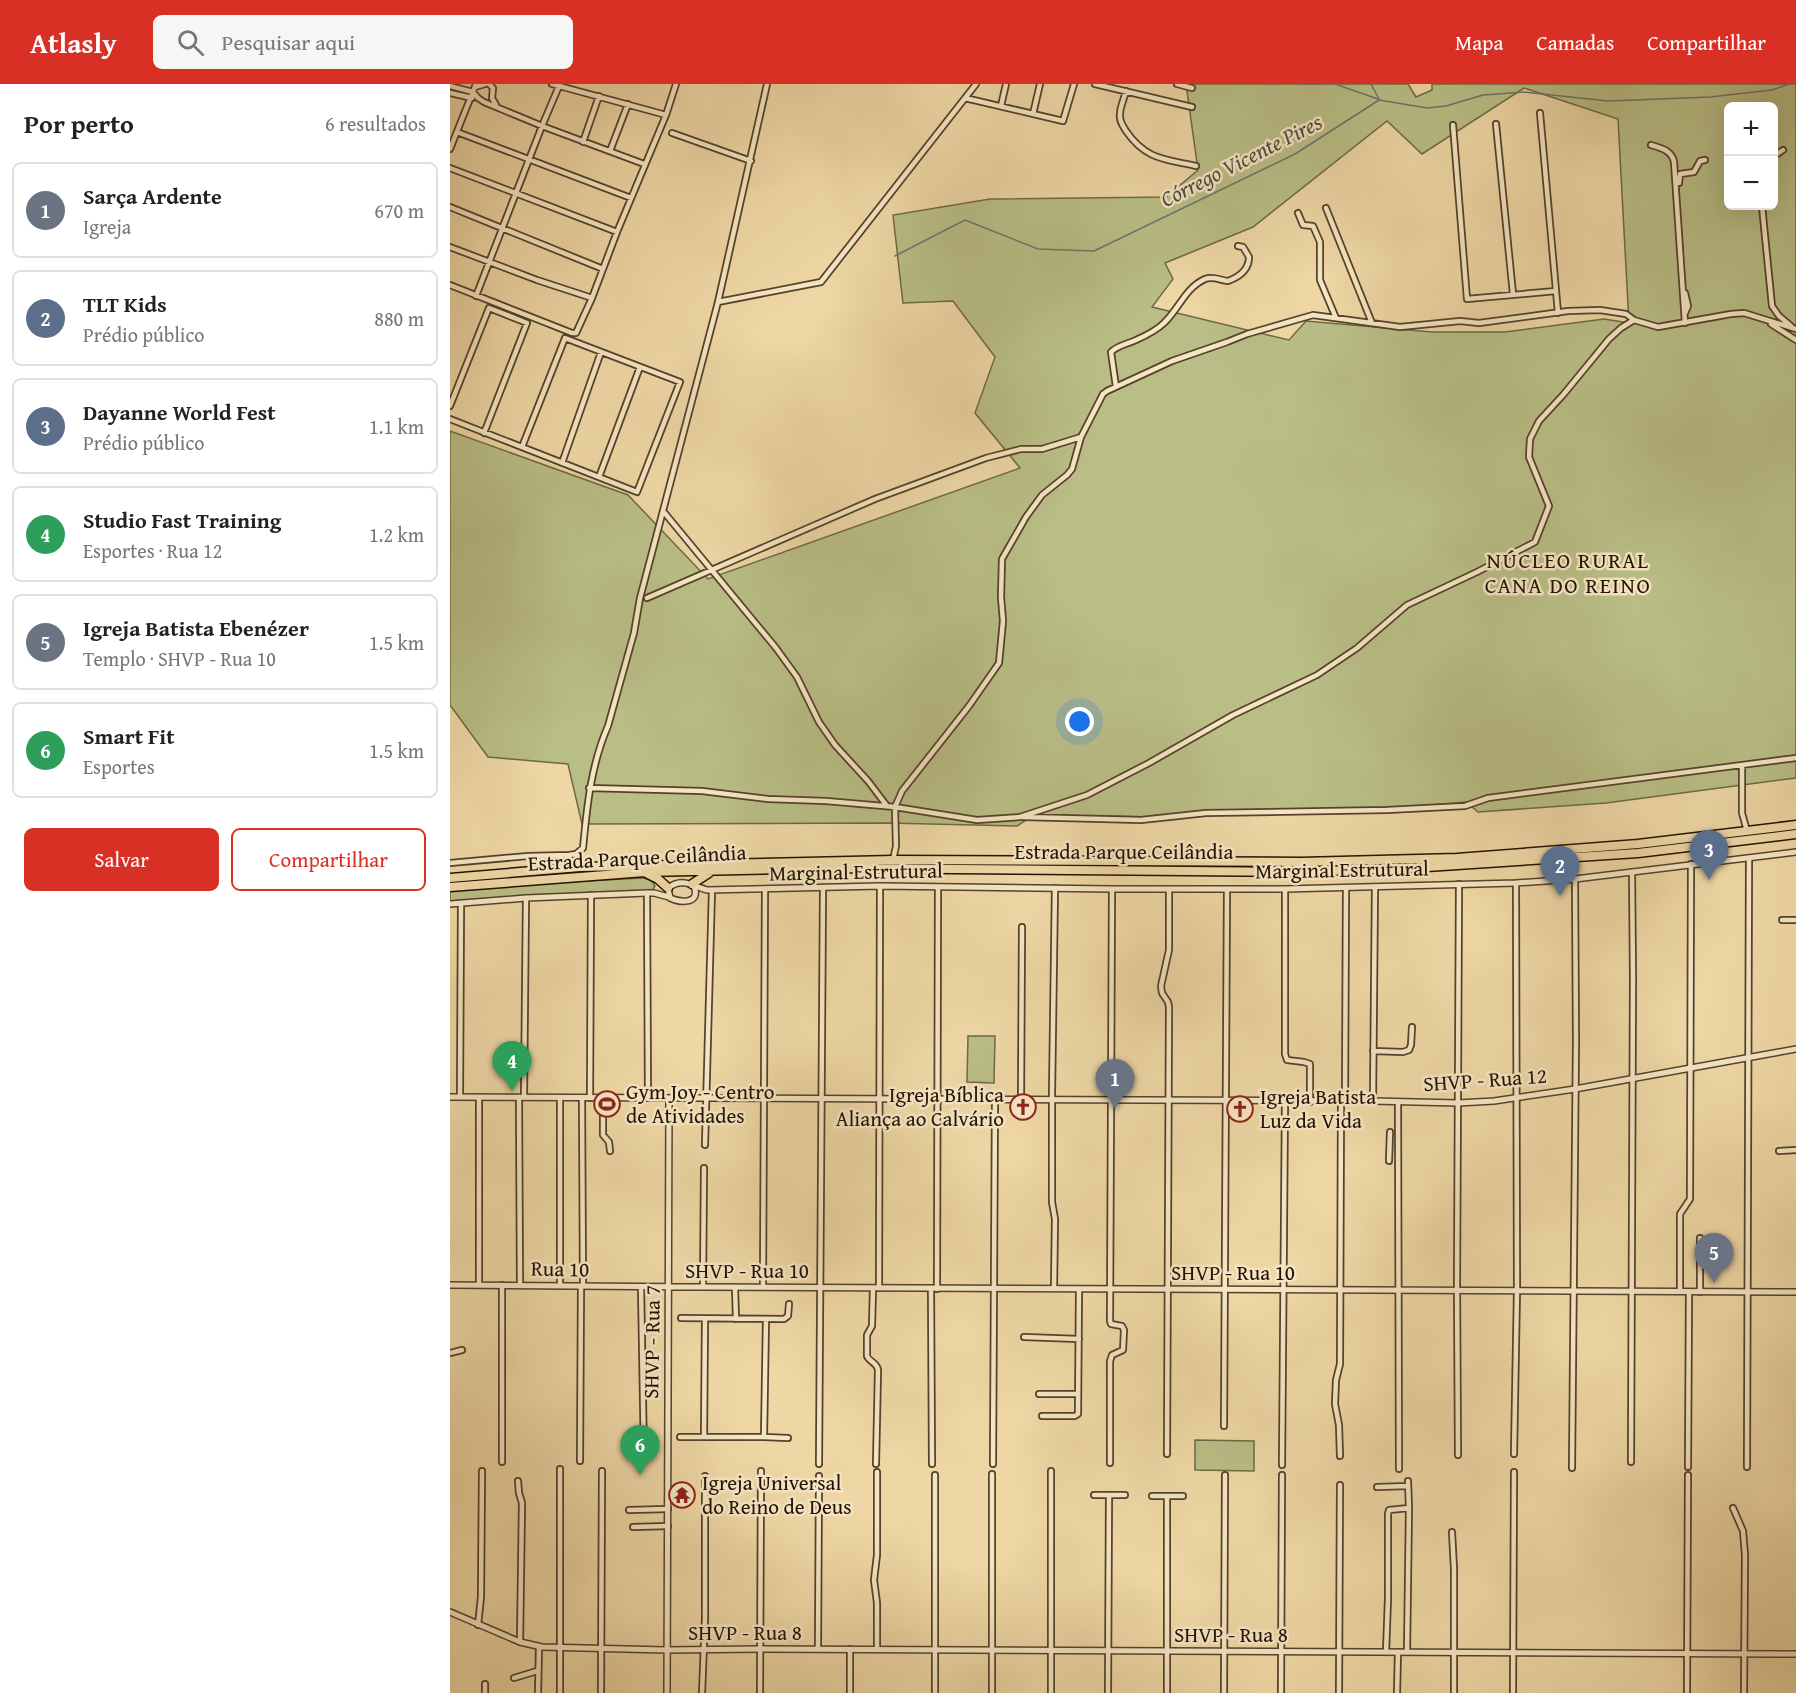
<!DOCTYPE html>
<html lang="pt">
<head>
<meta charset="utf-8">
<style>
  body { margin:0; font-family:"Gentium Book Plus",serif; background:#f6f6f6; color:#222 }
  .controls { position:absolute; right:18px; top:18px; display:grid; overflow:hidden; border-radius:9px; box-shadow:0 6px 24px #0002 }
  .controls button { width:54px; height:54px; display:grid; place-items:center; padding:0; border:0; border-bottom:2px solid #e0e0e0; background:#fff; color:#222; font:30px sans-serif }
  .you { position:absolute; left:630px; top:638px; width:21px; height:21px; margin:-15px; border:4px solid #fff; border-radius:50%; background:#1a73e8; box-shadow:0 0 0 9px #1a73e833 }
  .badge { display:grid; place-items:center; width:39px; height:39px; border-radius:50%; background:#d93025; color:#fff; font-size:20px; font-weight:700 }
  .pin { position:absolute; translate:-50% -50px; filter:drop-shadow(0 2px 3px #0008) }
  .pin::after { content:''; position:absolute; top:32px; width:21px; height:18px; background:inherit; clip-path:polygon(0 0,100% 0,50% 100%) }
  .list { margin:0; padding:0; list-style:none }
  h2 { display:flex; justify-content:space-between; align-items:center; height:78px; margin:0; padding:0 24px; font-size:26px }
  h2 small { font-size:20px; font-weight:400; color:#767676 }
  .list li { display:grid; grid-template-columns:39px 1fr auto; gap:18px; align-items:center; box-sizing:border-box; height:96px; margin:0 12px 12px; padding:0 12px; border:2px solid #e0e0e0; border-radius:9px }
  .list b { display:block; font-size:22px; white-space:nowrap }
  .list p { margin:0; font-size:20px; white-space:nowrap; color:#767676 }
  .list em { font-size:20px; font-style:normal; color:#767676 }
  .actions { display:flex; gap:12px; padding:18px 24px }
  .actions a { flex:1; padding:14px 0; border:2px solid #d93025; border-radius:9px; text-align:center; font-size:21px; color:#d93025 }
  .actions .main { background:#d93025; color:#fff }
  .icon { flex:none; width:33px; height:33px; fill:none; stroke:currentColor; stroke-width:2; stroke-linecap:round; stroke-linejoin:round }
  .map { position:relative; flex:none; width:1346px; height:1609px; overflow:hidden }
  header { display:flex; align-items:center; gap:36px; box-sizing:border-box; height:84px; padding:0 30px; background:#d93025; color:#fff }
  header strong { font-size:28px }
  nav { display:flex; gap:33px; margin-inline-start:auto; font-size:21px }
  .search { width:420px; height:54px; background:#f6f6f6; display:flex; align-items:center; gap:15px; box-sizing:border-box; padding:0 21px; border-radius:9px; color:#767676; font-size:22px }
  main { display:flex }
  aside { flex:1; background:#fff }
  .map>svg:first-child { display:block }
  .green { fill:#b9be86; stroke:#6e6843; stroke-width:1.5; fill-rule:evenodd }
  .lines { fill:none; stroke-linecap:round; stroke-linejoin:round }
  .stream { stroke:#6d746b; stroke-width:1.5 }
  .minor-casing { stroke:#564229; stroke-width:8 }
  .tertiary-casing { stroke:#564229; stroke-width:8 }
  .motorway-casing { stroke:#231100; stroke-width:11 }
  .minor { stroke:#f4e5c4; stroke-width:4.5 }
  .tertiary { stroke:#f4e5c4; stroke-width:5 }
  .motorway { stroke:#eed7a5; stroke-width:8 }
  .labels { text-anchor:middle; stroke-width:5; stroke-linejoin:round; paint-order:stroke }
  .street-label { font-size:21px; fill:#231100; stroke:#f4e5c4 }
  .poi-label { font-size:21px; fill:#231100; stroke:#f4e5c4; text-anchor:start }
  .water-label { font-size:22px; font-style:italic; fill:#4e4b3f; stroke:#f4e5c4 }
  .neighbourhood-label { font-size:22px; letter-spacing:1.5px; fill:#231100; stroke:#f4e5c4 }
</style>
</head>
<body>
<header>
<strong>Atlasly</strong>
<div class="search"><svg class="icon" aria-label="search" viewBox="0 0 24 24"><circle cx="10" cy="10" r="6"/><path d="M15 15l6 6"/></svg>Pesquisar aqui</div>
<nav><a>Mapa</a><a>Camadas</a><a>Compartilhar</a></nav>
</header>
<main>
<aside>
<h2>Por perto<small>6 resultados</small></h2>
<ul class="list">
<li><span class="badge" style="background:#6b7280">1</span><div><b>Sarça Ardente</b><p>Igreja</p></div><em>670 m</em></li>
<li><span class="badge" style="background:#5c6f8a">2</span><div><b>TLT Kids</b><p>Prédio público</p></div><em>880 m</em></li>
<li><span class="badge" style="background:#5c6f8a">3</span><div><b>Dayanne World Fest</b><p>Prédio público</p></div><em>1.1 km</em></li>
<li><span class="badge" style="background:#2e9e5b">4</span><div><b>Studio Fast Training</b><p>Esportes · Rua 12</p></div><em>1.2 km</em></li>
<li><span class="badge" style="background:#6b7280">5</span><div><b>Igreja Batista Ebenézer</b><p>Templo · SHVP - Rua 10</p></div><em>1.5 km</em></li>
<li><span class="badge" style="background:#2e9e5b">6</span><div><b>Smart Fit</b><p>Esportes</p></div><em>1.5 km</em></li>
</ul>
<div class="actions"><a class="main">Salvar</a><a>Compartilhar</a></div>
</aside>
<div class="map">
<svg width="1346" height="1609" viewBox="0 0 1346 1609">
  <rect width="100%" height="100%" fill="#eed7a5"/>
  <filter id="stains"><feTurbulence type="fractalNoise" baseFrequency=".00333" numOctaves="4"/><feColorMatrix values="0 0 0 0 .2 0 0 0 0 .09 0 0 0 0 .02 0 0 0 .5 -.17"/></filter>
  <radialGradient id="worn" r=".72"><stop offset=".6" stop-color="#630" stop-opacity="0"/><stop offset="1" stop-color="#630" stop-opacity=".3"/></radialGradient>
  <path class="green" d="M 736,0 L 958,0 L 966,13 L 982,6 L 982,0 L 1346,0 L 1346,694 L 1156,719 L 1028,728 L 1016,718 L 957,723 L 886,726 L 758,726 L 708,733 L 584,731 L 567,742 L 437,739 L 132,740 L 118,680 L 38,673 L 0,621 L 0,347 L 178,411 L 258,495 L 570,384 L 525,329 L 545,273 L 503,217 L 453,219 L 443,131 L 540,115 L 716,113 L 748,86 ZM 1074,4 L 1168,35 L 1179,239 L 1154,235 L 1055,248 L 982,248 L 856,237 L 839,256 L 702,223 L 723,195 L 715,179 L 803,143 L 937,37 L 972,70 ZM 1278,22 L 1324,22 L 1324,122 L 1278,122 Z
    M 193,794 L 201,796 L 205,802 L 202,807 L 0,817 L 0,807 L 116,798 Z
    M 518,952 L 545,952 L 544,999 L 517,998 Z
    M 745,1356 L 804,1357 L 804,1387 L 745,1386 Z"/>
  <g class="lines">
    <path class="stream" d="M 850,0 L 874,0
      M 885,0 L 928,15
      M 921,0 L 929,15
      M 445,172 L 515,136 L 588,165 L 644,167 L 845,70 L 929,16 L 977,24 L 996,22 L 1033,11 L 1074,8 L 1158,17 L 1260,13 L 1322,6 L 1339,0"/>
    <g class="minor-casing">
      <path id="minor" d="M 39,0 L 43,4 L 42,14 L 46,21
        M 102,0 L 216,31
        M 645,0 L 742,23
        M 727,0 L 742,4
        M 0,2 L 23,8 L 28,14 L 34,18 L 92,42 L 194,80
        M 25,3 L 35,0
        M 676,7 C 674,15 670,23 670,30 C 669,37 673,42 676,47 C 696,76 715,75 746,82
        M 0,9 L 22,14
        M 515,14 L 613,37 L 624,0
        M 551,22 L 556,0
        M 1090,29 L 1108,229
        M 583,30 L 590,0
        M 1046,40 L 1063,210
        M 1003,41 L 1017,215 L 1106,207
        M 7,48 L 181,114
        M 222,49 L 301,77
        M 133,58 L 149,12
        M 1201,61 C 1212,64 1222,67 1224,78 L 1235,239
        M 0,65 L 26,0
        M 160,67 L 178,20
        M 1324,72 L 1333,66
        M 0,84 L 167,148
        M 1229,99 L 1230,90 L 1244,88 L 1250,77 L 1255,76
        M 1312,122 L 1322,222 L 1329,232 L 1341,242
        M 0,123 L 153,185
        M 876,124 L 922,239
        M 848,129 L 853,141 L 863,142 L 870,158 L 870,196 L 886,234
        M 0,163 L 87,196 L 142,214
        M 0,201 L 122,249 L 126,249 L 142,214 L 167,148 L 216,31 L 226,0
        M 26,212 L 92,42 L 109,2
        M 268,218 L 371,198 L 526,0
        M 1235,229 L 1238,222 L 1235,209
        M 1321,240 L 1346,256
        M 666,303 L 661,268 C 668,261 678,260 686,256 C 695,252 707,246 714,239 C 729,225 735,204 755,195 C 763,192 770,196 778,197 C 789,193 799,186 799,173 L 793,163 L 788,162
        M 0,322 L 39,224 L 77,239 L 34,349
        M 0,335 L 187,408 L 230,298 L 115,254 L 72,363
        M 112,379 L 151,268
        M 149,393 L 190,283
        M 213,427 L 326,564 L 347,593 L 369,638 L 385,661 L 418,697 L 437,722
        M 197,514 L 425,415 L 536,374 L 571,365 L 592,365 L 631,353
        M 1292,682 L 1292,729 L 1297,747
        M 139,704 L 252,707 L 318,715 L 376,717 L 445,723 L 527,736 L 570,733 L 637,711 L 699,679 L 783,631 L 867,591 L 907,564 L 957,521 L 1027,488 L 1085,458 L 1099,422 L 1079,373 L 1080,355 L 1089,337 L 1113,311 L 1159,255 L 1171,244 L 1184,236
        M 573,733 L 691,736 L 756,729 L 937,726 L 1015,722 L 1038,714 L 1346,674
        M 443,776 L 446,762 L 445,723 L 452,707 L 519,622 L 549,579 L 553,537 L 551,513 L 552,475 L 576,433 L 592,411 L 617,391 L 622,385 L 631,353 L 653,310 L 657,307 L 722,277 L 777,258 L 797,250 L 863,231 L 950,243 L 1010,237 L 1029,239 L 1118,227 L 1150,226 L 1176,230 L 1184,236 L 1208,243 L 1281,230 L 1294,229 L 1346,245
        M 0,779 L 78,772 L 119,771 L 126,770 L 133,764 C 137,722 141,681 158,642 L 184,549 L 190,514 L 268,218 L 317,0
        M 835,805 L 835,970 L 837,976 L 854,978 L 860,980 L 860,1018
        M 197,809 L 198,1014
        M 1332,836 L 1346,836
        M 923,967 L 953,968 L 959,966 L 961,961 L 962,943
        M 10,1013 L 11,819
        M 74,1013 L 76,814
        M 69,1014 L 70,1201
        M 110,1014 L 110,1202
        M 132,1014 L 133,1202
        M 140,1014 L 141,811
        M 153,1014 L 153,1051 L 159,1058 L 160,1067
        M 571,1016 L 572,843
        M 923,1017 L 925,803
        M 895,1018 L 896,804
        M 948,1018 L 949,1385
        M 255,1061 L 262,806
        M 1329,1067 L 1346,1066
        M 939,1077 L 940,1048
        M 29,1201 L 29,1013
        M 52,1201 L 52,1378
        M 191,1203 L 194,1373
        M 253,1203 L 254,1084
        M 285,1203 L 286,1235
        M 313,1203 L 315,805
        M 423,1204 L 422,1242 L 417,1251 L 417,1272 C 419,1278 427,1278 428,1286 L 426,1380
        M 429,1204 L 430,802
        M 481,1204 L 482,1380
        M 604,1204 L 605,1135 L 602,1118 L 602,1009 L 605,804
        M 487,1205 L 488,803
        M 1230,1207 L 1230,1130 L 1240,1115 L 1241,780
        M 1250,1208 L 1250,1154
        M 231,1234 L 334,1235 L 338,1232 L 339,1220
        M 255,1235 L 254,1353 L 314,1353 L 316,1235
        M 574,1253 L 629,1255
        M 0,1269 L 12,1266
        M 589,1310 L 628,1310
        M 592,1332 L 625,1332 L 628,1330 L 629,1205
        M 774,1342 L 777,805
        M 230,1353 L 254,1353
        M 314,1353 L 338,1354
        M 717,1370 L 719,923 L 718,918 L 712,909 L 711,902 L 719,866 L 719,805
        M 1064,1370 L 1067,1206 L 1066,799
        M 1008,1371 L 1007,1199 L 1009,800
        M 890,1372 L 889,1341 L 885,1320 L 886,1296 L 890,1280 L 891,1018
        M 130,1377 L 131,1202
        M 1181,1378 L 1183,893 L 1182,788
        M 660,1379 L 660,1277 L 662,1271 L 673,1266 L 674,1246 L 672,1242 L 661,1240 L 660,1237 L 662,805
        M 369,1380 L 373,804
        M 543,1380 L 545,1015
        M 832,1381 L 835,1017
        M 1238,1383 L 1239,1208
        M 1297,1383 L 1299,774
        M 1122,1384 L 1126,956 L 1125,795
        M 110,1385 L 110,1609
        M 601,1387 L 601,1609
        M 68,1397 L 69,1409 L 72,1419 L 70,1558
        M 958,1397 L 959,1424
        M 927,1403 L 958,1402
        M 644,1411 L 675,1411
        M 702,1412 L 733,1412
        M 1283,1424 L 1293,1447 L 1295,1471 L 1294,1609
        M 179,1426 L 218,1425
        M 183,1443 L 218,1442
        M 1002,1448 L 1004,1485 L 1004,1609
        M 28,1541 L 31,1513 L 32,1387
        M 368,1565 L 369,1392
        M 427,1565 L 427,1519 L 424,1496 L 427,1471 L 427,1388
        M 936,1568 L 938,1515 L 938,1430 L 939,1426 L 959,1424 L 957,1568
        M 64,1594 L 87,1587
        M 35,1609 L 35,1600
        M 88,1609 L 89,1563
        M 151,1609 L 152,1387
        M 252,1609 L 255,1535 L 255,1392
        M 310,1609 L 311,1387
        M 400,1609 L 400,1565
        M 485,1609 L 485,1391
        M 542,1609 L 542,1390
        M 658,1609 L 659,1411
        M 717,1609 L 717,1412
        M 774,1609 L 775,1391
        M 831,1609 L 832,1391
        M 889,1609 L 890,1401
        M 947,1609 L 948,1568
        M 1063,1609 L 1064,1388
        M 1237,1609 L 1238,1391"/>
    </g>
    <g class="tertiary-casing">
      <path id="tertiary" d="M 244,802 C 251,820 231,819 220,814 L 218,804 C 232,793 243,802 257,806 L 430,802 L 662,805 L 835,805 L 1066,799 L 1125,795 L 1346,768
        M 0,820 L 76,814 L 197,809 L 204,809 L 219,813
        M 0,1013 L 923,1017 L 1008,1019 L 1044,1017 L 1125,1005 L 1346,965
        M 0,1201 L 253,1203 L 1346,1208
        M 0,1528 L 70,1558 L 92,1563 L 216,1566 L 311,1565 L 1346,1570
        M 217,1609 L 219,1014"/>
    </g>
    <g class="motorway-casing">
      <path id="motorway" d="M 198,790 L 208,795 L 218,804
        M 0,794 L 130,783 L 443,776 L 851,778 L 1007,774 L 1188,760 L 1346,741
        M 242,800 L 259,789
        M 0,803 L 195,788 L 377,784 L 852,788 L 977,783 L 1188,769 L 1346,750"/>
    </g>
    <use href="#minor" class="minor"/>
    <use href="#tertiary" class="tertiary"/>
    <use href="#motorway" class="motorway"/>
  </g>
  <defs>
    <g id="stadium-ring" transform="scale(1.35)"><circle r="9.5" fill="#f4e5c4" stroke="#8f2418" stroke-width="1.5"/><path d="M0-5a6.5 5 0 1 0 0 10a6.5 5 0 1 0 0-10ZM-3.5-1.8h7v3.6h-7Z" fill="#8f2418"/></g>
    <g id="church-ring" transform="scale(1.35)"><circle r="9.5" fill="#f4e5c4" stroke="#8f2418" stroke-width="1.5"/><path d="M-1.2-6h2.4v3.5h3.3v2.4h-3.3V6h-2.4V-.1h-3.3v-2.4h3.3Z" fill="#8f2418"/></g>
    <g id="temple-ring" transform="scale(1.35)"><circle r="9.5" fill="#f4e5c4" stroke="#8f2418" stroke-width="1.5"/><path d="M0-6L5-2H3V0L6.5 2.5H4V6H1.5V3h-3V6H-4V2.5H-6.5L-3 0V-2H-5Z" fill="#8f2418"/></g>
  </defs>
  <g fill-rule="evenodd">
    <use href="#stadium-ring" x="157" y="1020"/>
    <use href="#church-ring" x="573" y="1023"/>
    <use href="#church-ring" x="790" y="1025"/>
    <use href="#temple-ring" x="232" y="1411"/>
  </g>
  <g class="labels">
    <g class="street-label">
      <text x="674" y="775">Estrada Parque Ceilândia</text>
      <text transform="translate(187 774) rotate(-3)" y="7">Estrada Parque Ceilândia</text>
      <text transform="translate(892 786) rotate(-1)" y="7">Marginal Estrutural</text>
      <text transform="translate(406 788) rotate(-1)" y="7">Marginal Estrutural</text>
      <text transform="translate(1035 996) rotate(-4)" y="7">SHVP - Rua 12</text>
      <text transform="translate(110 1185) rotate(1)" y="7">Rua 10</text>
      <text x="297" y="1194">SHVP - Rua 10</text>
      <text x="783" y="1196">SHVP - Rua 10</text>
      <text transform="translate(202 1258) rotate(-89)" y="7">SHVP - Rua 7</text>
      <text x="295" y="1556">SHVP - Rua 8</text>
      <text x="781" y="1558">SHVP - Rua 8</text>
    </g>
    <g class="poi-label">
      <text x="176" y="1015">Gym Joy - Centro<tspan x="176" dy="24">de Atividades</tspan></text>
      <text x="554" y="1018" text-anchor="end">Igreja Bíblica<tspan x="554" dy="24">Aliança ao Calvário</tspan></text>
      <text x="810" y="1020">Igreja Batista<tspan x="810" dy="24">Luz da Vida</tspan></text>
      <text x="252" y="1406">Igreja Universal<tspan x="252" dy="24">do Reino de Deus</tspan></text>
    </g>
    <g class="water-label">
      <text transform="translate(791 76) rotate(-27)" y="8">Córrego Vicente Pires</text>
    </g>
    <g class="neighbourhood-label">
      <text x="1118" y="484">NÚCLEO RURAL<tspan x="1118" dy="25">CANA DO REINO</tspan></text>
    </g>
  </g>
  <rect width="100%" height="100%" filter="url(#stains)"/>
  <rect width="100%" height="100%" fill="url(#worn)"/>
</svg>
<div class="controls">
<button>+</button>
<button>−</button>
</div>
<div class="you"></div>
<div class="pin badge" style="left:665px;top:1025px;background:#6b7280">1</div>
<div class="pin badge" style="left:1110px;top:812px;background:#5c6f8a">2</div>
<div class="pin badge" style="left:1259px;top:796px;background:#5c6f8a">3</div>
<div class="pin badge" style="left:62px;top:1007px;background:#2e9e5b">4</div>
<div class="pin badge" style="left:1264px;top:1199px;background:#6b7280">5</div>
<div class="pin badge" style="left:190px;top:1391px;background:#2e9e5b">6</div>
</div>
</main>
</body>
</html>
